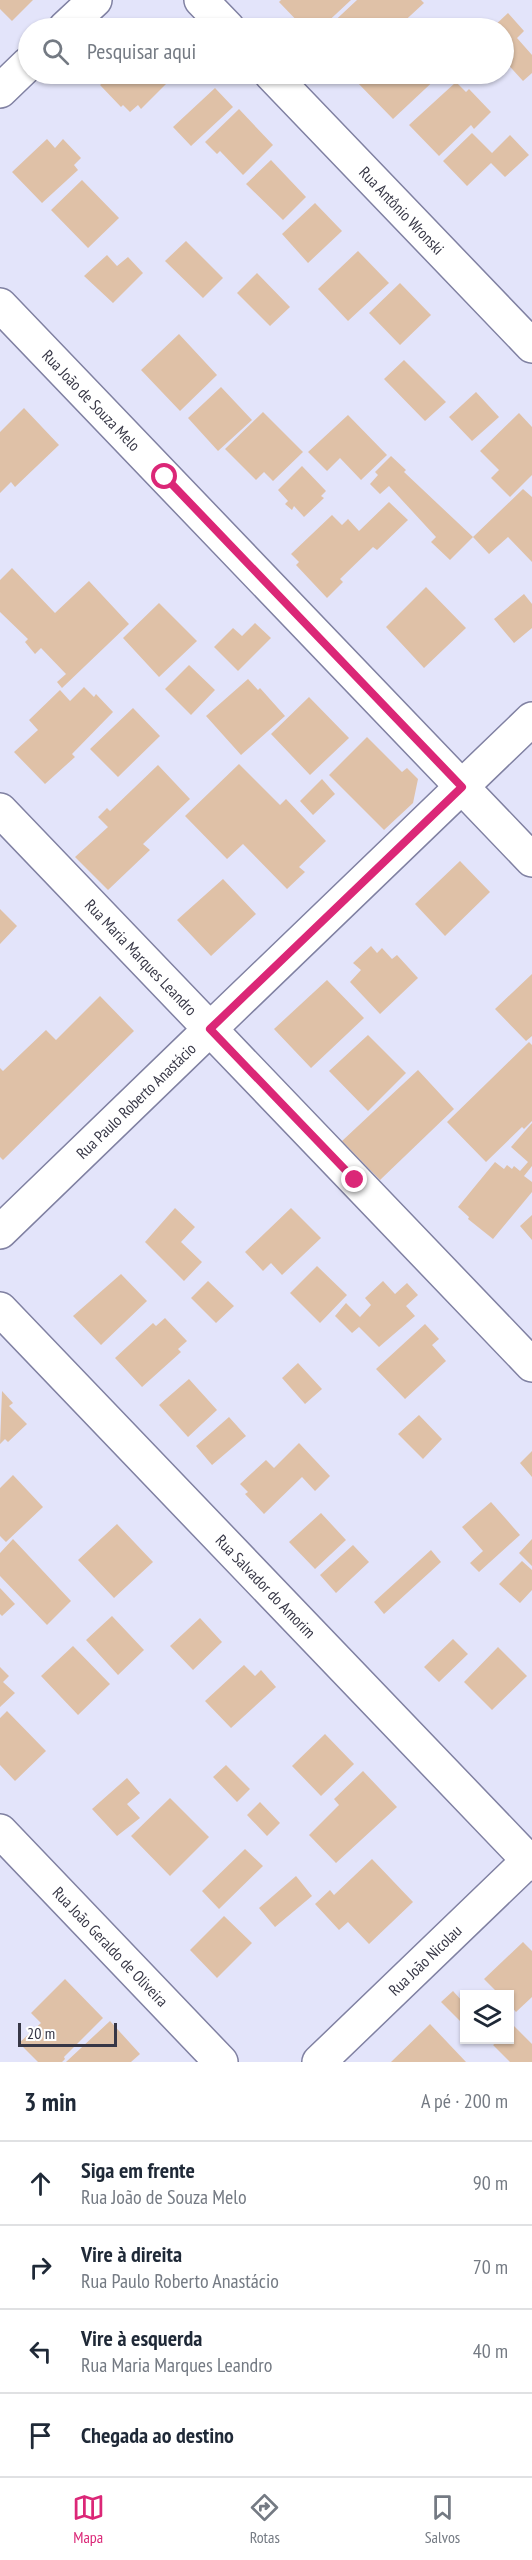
<!DOCTYPE html>
<html lang="pt">
<head>
<meta charset="utf-8">
<style>
  body { margin:0; font-family:"PT Sans Narrow",sans-serif; background:#f2f2f3; color:#1f2937 }
  .controls { position:absolute; right:18px; bottom:18px; display:grid; overflow:hidden; border-radius:0px; box-shadow:0 2px 4px #0004 }
  .controls button { width:54px; height:54px; display:grid; place-items:center; padding:0; border:0; border-bottom:2px solid #e0e1e3; background:#fff; color:#1f2937; font:30px sans-serif }
  .scale { position:absolute; left:18px; bottom:15px; width:99px; box-sizing:border-box; padding-left:6px; border:3px solid #373746; border-top:0; font-size:16px; line-height:21px; white-space:nowrap; color:#373746; -webkit-text-stroke:4px #fff; paint-order:stroke }
  .stop { position:absolute; width:18px; height:18px; margin:-14px; border:4px solid #db2777; border-radius:50%; background:#fff }
  .stop.end { background:#db2777; border-color:#fff; box-shadow:0 2px 6px #0008 }
  .list { margin:0; padding:0; list-style:none }
  h2 { display:flex; justify-content:space-between; align-items:center; height:78px; margin:0; padding:0 24px; font-size:26px }
  h2 small { font-size:20px; font-weight:400; color:#747a83 }
  .list li { display:grid; grid-template-columns:39px 1fr auto; gap:18px; align-items:center; box-sizing:border-box; height:84px; padding:0 24px; border-top:2px solid #e0e1e3 }
  .list b { display:block; font-size:22px; white-space:nowrap }
  .list p { margin:0; font-size:20px; white-space:nowrap; color:#747a83 }
  .list em { font-size:20px; font-style:normal; color:#747a83 }
  .icon { flex:none; width:33px; height:33px; fill:none; stroke:currentColor; stroke-width:2; stroke-linecap:round; stroke-linejoin:round }
  .map { position:relative; flex:none; width:532px; height:2062px; overflow:hidden }
  .search { position:absolute; background:#fff; box-shadow:0 2px 4px #0004; left:18px; right:18px; top:18px; height:66px; display:flex; align-items:center; gap:15px; box-sizing:border-box; padding:0 21px; border-radius:33px; color:#747a83; font-size:22px }
  .sheet { height:414px; background:#fff }
  nav { display:flex; justify-content:space-around; align-items:center; box-sizing:border-box; height:84px; border-top:2px solid #e0e1e3; background:#fff; font-size:16px; color:#747a83 }
  nav a { display:grid; justify-items:center; gap:3px }
  nav .on { color:#db2777 }
  .map>svg:first-child { display:block }
  .building { fill:#dfc1a7 }
  .lines { fill:none; stroke-linecap:round; stroke-linejoin:round }
  .street-casing { stroke:#8081a2; stroke-width:36 }
  .secondary-casing { stroke:#8081a2; stroke-width:36 }
  .street { stroke:#fff; stroke-width:33 }
  .secondary { stroke:#fff; stroke-width:33 }
  .route { stroke:#db2777; stroke-width:8 }
  .labels { text-anchor:middle; stroke-width:4.5; stroke-linejoin:round; paint-order:stroke }
  .street-label { font-size:16px; fill:#373746; stroke:#fff }
</style>
</head>
<body>
<div class="map">
<svg width="532" height="2062" viewBox="0 0 532 2062">
  <rect width="100%" height="100%" fill="#e3e4fa"/>
  <path class="building" d="M 0,0 L 33,0 L 12,21 L 0,9 Z
    M 281,0 L 351,0 L 321,28 L 304,28 L 279,2 Z
    M 357,0 L 421,0 L 424,3 L 397,28 L 327,28 Z
    M 508,13 L 524,31 L 517,38 L 532,55 L 532,73 L 523,81 L 504,60 L 504,28 L 492,28 Z
    M 107,74 L 176,74 L 141,109 L 138,105 L 130,112 L 123,105 L 121,107 L 100,85 L 110,76 Z
    M 360,74 L 441,74 L 393,119 L 354,79 Z
    M 456,82 L 466,92 L 469,89 L 491,112 L 474,129 L 471,125 L 439,156 L 409,125 Z
    M 215,88 L 233,107 L 191,146 L 173,127 Z
    M 239,109 L 273,145 L 243,175 L 220,151 L 217,154 L 205,142 Z
    M 472,133 L 492,153 L 510,135 L 529,155 L 505,177 L 491,163 L 467,186 L 443,161 Z
    M 47,139 L 55,148 L 63,139 L 81,158 L 74,165 L 78,170 L 42,203 L 12,172 Z
    M 271,160 L 306,197 L 283,220 L 246,184 Z
    M 82,180 L 119,218 L 88,248 L 51,210 Z
    M 315,203 L 342,231 L 308,263 L 282,234 Z
    M 186,241 L 223,278 L 203,298 L 165,261 Z
    M 358,251 L 389,283 L 348,321 L 318,289 Z
    M 107,255 L 117,266 L 128,257 L 143,273 L 113,303 L 84,276 Z
    M 257,273 L 290,307 L 270,326 L 237,293 Z
    M 400,283 L 431,315 L 400,345 L 369,313 Z
    M 179,334 L 217,375 L 180,411 L 141,370 Z
    M 404,360 L 446,402 L 425,421 L 384,379 Z
    M 221,387 L 252,420 L 218,451 L 188,418 Z
    M 476,392 L 499,417 L 472,441 L 449,417 Z
    M 24,408 L 59,445 L 15,487 L 11,482 L 0,493 L 0,432 Z
    M 263,412 L 303,452 L 273,481 L 264,472 L 256,480 L 225,449 Z
    M 519,413 L 532,427 L 532,475 L 510,497 L 491,478 L 499,470 L 480,451 Z
    M 348,415 L 387,455 L 361,480 L 340,458 L 327,471 L 308,452 Z
    M 391,456 L 406,470 L 404,472 L 473,537 L 450,560 L 431,542 L 436,537 L 389,486 L 380,494 L 370,484 L 378,475 L 375,472 Z
    M 302,466 L 326,491 L 321,496 L 324,498 L 304,517 L 294,506 L 292,510 L 285,504 L 288,501 L 278,490 Z
    M 523,489 L 532,497 L 532,562 L 508,537 L 489,554 L 473,537 Z
    M 389,502 L 408,520 L 377,550 L 373,547 L 340,579 L 343,582 L 327,598 L 296,565 L 299,562 L 291,554 L 332,515 L 342,525 L 348,519 L 359,531 Z
    M 12,568 L 55,613 L 89,581 L 129,624 L 62,688 L 57,682 L 66,674 L 41,648 L 35,654 L 25,642 L 28,639 L 0,612 L 0,580 Z
    M 426,587 L 466,628 L 424,668 L 386,627 Z
    M 524,594 L 532,604 L 532,628 L 514,643 L 494,619 Z
    M 159,603 L 197,641 L 159,677 L 123,638 Z
    M 255,623 L 271,638 L 238,671 L 214,647 L 233,628 L 242,636 Z
    M 189,665 L 215,690 L 191,715 L 165,689 Z
    M 248,679 L 258,690 L 260,688 L 285,716 L 241,755 L 206,716 Z
    M 84,687 L 94,697 L 96,694 L 113,712 L 72,754 L 75,757 L 45,784 L 14,752 L 38,730 L 29,720 L 60,690 L 70,701 Z
    M 309,697 L 349,738 L 310,775 L 271,734 Z
    M 133,708 L 160,736 L 118,777 L 90,749 Z
    M 367,737 L 402,772 L 407,768 L 418,779 L 413,803 L 384,830 L 329,775 Z
    M 239,764 L 280,805 L 286,799 L 326,841 L 299,867 L 305,872 L 287,889 L 243,844 L 227,859 L 185,816 Z
    M 158,765 L 190,799 L 143,844 L 150,850 L 108,890 L 75,857 L 108,827 L 98,817 L 107,808 L 110,811 Z
    M 322,779 L 335,794 L 313,815 L 300,801 Z
    M 460,861 L 490,892 L 445,936 L 415,904 Z
    M 223,879 L 256,914 L 211,956 L 177,920 Z
    M 0,909 L 17,926 L 0,944 Z
    M 371,946 L 377,953 L 382,948 L 392,959 L 397,955 L 418,978 L 380,1014 L 350,982 L 361,970 L 353,963 Z
    M 532,974 L 532,1036 L 526,1041 L 495,1009 Z
    M 327,980 L 364,1018 L 311,1068 L 274,1029 Z
    M 100,996 L 134,1031 L 3,1160 L 0,1157 L 0,1068 L 3,1071 L 46,1030 L 56,1040 Z
    M 368,1035 L 406,1073 L 368,1111 L 329,1071 Z
    M 529,1042 L 532,1045 L 532,1121 L 524,1129 L 522,1127 L 486,1162 L 447,1122 Z
    M 418,1070 L 454,1109 L 380,1180 L 342,1141 Z
    M 532,1123 L 532,1166 L 524,1176 L 532,1182 L 532,1192 L 493,1239 L 468,1219 L 469,1217 L 458,1207 L 495,1162 L 504,1169 L 507,1165 L 512,1169 L 514,1166 L 520,1171 L 528,1162 L 511,1147 Z
    M 175,1208 L 195,1227 L 181,1242 L 202,1262 L 184,1281 L 145,1242 Z
    M 291,1208 L 321,1238 L 282,1275 L 271,1263 L 263,1271 L 245,1252 Z
    M 532,1215 L 532,1240 L 520,1226 Z
    M 317,1266 L 347,1295 L 320,1323 L 290,1293 Z
    M 121,1274 L 147,1301 L 101,1345 L 73,1316 Z
    M 208,1281 L 234,1306 L 216,1323 L 191,1298 Z
    M 383,1281 L 395,1294 L 407,1283 L 418,1295 L 406,1306 L 415,1316 L 379,1347 L 359,1327 L 352,1333 L 335,1316 L 346,1303 L 360,1317 L 371,1305 L 365,1298 Z
    M 165,1318 L 187,1341 L 178,1349 L 181,1352 L 142,1387 L 115,1358 L 153,1323 L 156,1326 Z
    M 425,1324 L 439,1339 L 432,1345 L 446,1361 L 405,1399 L 376,1369 Z
    M 298,1363 L 322,1389 L 305,1404 L 282,1378 Z
    M 189,1379 L 217,1410 L 188,1437 L 159,1405 Z
    M 2,1391 L 13,1403 L 9,1406 L 27,1424 L 8,1442 L 5,1439 L 0,1444 Z
    M 419,1415 L 442,1439 L 423,1459 L 398,1434 Z
    M 229,1417 L 246,1436 L 212,1465 L 196,1446 Z
    M 299,1443 L 330,1476 L 315,1491 L 302,1477 L 264,1514 L 245,1494 L 248,1492 L 240,1484 L 266,1460 L 274,1468 Z
    M 532,1451 L 532,1477 L 520,1463 Z
    M 13,1475 L 43,1507 L 6,1542 L 0,1536 L 0,1488 Z
    M 491,1502 L 520,1535 L 479,1572 L 470,1563 L 483,1551 L 462,1527 Z
    M 321,1513 L 346,1540 L 315,1569 L 289,1542 Z
    M 117,1524 L 153,1562 L 114,1598 L 78,1560 Z
    M 13,1539 L 71,1601 L 47,1625 L 0,1576 L 0,1553 Z
    M 532,1539 L 532,1566 L 519,1553 Z
    M 353,1545 L 369,1562 L 336,1593 L 320,1575 Z
    M 431,1550 L 441,1562 L 384,1614 L 374,1602 Z
    M 522,1561 L 532,1570 L 532,1590 L 520,1603 L 499,1584 Z
    M 0,1588 L 15,1604 L 2,1616 L 0,1614 Z
    M 112,1616 L 144,1650 L 118,1675 L 86,1640 Z
    M 200,1618 L 222,1642 L 193,1670 L 170,1646 Z
    M 453,1639 L 468,1654 L 439,1682 L 424,1667 Z
    M 73,1646 L 110,1684 L 78,1715 L 41,1676 Z
    M 498,1647 L 527,1676 L 492,1710 L 464,1682 Z
    M 244,1665 L 255,1676 L 261,1670 L 276,1687 L 231,1728 L 205,1701 Z
    M 0,1667 L 9,1676 L 3,1682 L 15,1693 L 0,1707 Z
    M 7,1711 L 46,1751 L 15,1781 L 0,1765 L 0,1718 Z
    M 325,1734 L 354,1764 L 321,1796 L 292,1766 Z
    M 226,1765 L 250,1789 L 237,1802 L 213,1777 Z
    M 363,1771 L 397,1807 L 336,1863 L 309,1835 L 339,1805 L 334,1799 Z
    M 127,1778 L 140,1793 L 127,1804 L 140,1818 L 117,1836 L 92,1809 Z
    M 170,1798 L 209,1837 L 170,1876 L 131,1836 Z
    M 260,1802 L 280,1823 L 267,1836 L 247,1815 Z
    M 245,1849 L 263,1866 L 219,1909 L 202,1891 Z
    M 372,1859 L 413,1902 L 369,1944 L 348,1922 L 339,1930 L 315,1904 L 330,1890 L 334,1895 Z
    M 296,1876 L 312,1896 L 275,1927 L 259,1908 Z
    M 224,1916 L 252,1943 L 217,1978 L 190,1950 Z
    M 523,1942 L 532,1951 L 532,1997 L 516,2012 L 510,2005 L 510,1994 L 499,1994 L 484,1979 Z
    M 65,1979 L 103,2018 L 64,2057 L 65,2059 L 62,2062 L 38,2062 L 19,2043 L 41,2023 L 31,2013 Z
    M 453,1991 L 464,2003 L 464,2025 L 441,2002 Z
    M 110,2021 L 140,2054 L 131,2062 L 66,2062 Z
    M 430,2024 L 466,2062 L 391,2062 Z
    M 514,2026 L 532,2044 L 532,2062 L 510,2062 L 493,2045 L 500,2040 L 510,2040 L 510,2030 Z"/>
  <g class="lines">
    <g class="street-casing">
      <g id="street">
        <path d="M 201,0 L 228,28"/>
        <path d="M 65,28 L 95,0"/>
        <path id="s1" d="M 271,74 L 532,346"/>
        <path d="M 0,91 L 28,64"/>
        <path id="s2" d="M 0,305 L 532,860"/>
        <path id="s3" d="M 0,810 L 210,1029 L 532,719"/>
        <path id="s4" d="M 0,1309 L 532,1864"/>
        <path id="s5" d="M 0,1831 L 221,2062"/>
        <path id="s6" d="M 319,2062 L 532,1857"/>
      </g>
    </g>
    <g class="secondary-casing">
      <g id="secondary">
        <path id="s7" d="M 0,1232 L 210,1029 L 532,1365"/>
      </g>
    </g>
    <use href="#street" class="street"/>
    <use href="#secondary" class="secondary"/>
  </g>
  <g class="lines">
    <path class="route" d="M 165,477 L 462,787 L 210,1029 L 355,1180"/>
  </g>
  <g class="labels">
    <g class="street-label">
      <text dy="6" stroke="none"><textPath href="#s1" startOffset="189">Rua Antônio Wronski</textPath></text>
      <text dy="6" stroke="none"><textPath href="#s2" startOffset="132">Rua João de Souza Melo</textPath></text>
      <text dy="6" stroke="none"><textPath href="#s3" startOffset="204">Rua Maria Marques Leandro</textPath></text>
      <text dy="6" stroke="none"><textPath href="#s7" startOffset="189">Rua Paulo Roberto Anastácio</textPath></text>
      <text dy="6" stroke="none"><textPath href="#s4" startOffset="384">Rua Salvador do Amorim</textPath></text>
      <text dy="6" stroke="none"><textPath href="#s5" startOffset="160">Rua João Geraldo de Oliveira</textPath></text>
      <text dy="6" stroke="none"><textPath href="#s6" startOffset="147">Rua João Nicolau</textPath></text>
    </g>
  </g>
</svg>
<div class="controls">
<button><svg class="icon" aria-label="layers" viewBox="0 0 24 24"><path d="M12 4l9 5-9 5-9-5zM3 14l9 5 9-5"/></svg></button>
</div>
<div class="scale">20 m</div>
<div class="stop" style="left:165px;top:477px"></div>
<div class="stop end" style="left:355px;top:1180px"></div>
<div class="search"><svg class="icon" aria-label="search" viewBox="0 0 24 24"><circle cx="10" cy="10" r="6"/><path d="M15 15l6 6"/></svg>Pesquisar aqui</div>
</div>
<section class="sheet">
<h2>3 min<small>A pé · 200 m</small></h2>
<ul class="list">
<li><svg class="icon" aria-label="ahead" viewBox="0 0 24 24"><path d="M12 20V5M6 11l6-6 6 6"/></svg><div><b>Siga em frente</b><p>Rua João de Souza Melo</p></div><em>90 m</em></li>
<li><svg class="icon" aria-label="right" viewBox="0 0 24 24"><path d="M7 20v-9h11M14 6l5 5-5 5"/></svg><div><b>Vire à direita</b><p>Rua Paulo Roberto Anastácio</p></div><em>70 m</em></li>
<li><svg class="icon" aria-label="left" viewBox="0 0 24 24"><path d="M17 20v-9H6M10 6l-5 5 5 5"/></svg><div><b>Vire à esquerda</b><p>Rua Maria Marques Leandro</p></div><em>40 m</em></li>
<li><svg class="icon" aria-label="arrive" viewBox="0 0 24 24"><path d="M6 21V4h12l-3 4 3 4H6"/></svg><div><b>Chegada ao destino</b></div></li>
</ul>
</section>
<nav>
<a class="on"><svg class="icon" aria-label="map" viewBox="0 0 24 24"><path d="M3 6l6-2 6 2 6-2v14l-6 2-6-2-6 2zM9 4v14M15 6v14"/></svg>Mapa</a>
<a><svg class="icon" aria-label="directions" viewBox="0 0 24 24"><path d="M12 3l9 9-9 9-9-9zM9 14v-3h6M13 9l2 2-2 2"/></svg>Rotas</a>
<a><svg class="icon" aria-label="saved" viewBox="0 0 24 24"><path d="M7 4h10v16l-5-4-5 4z"/></svg>Salvos</a>
</nav>
</body>
</html>
